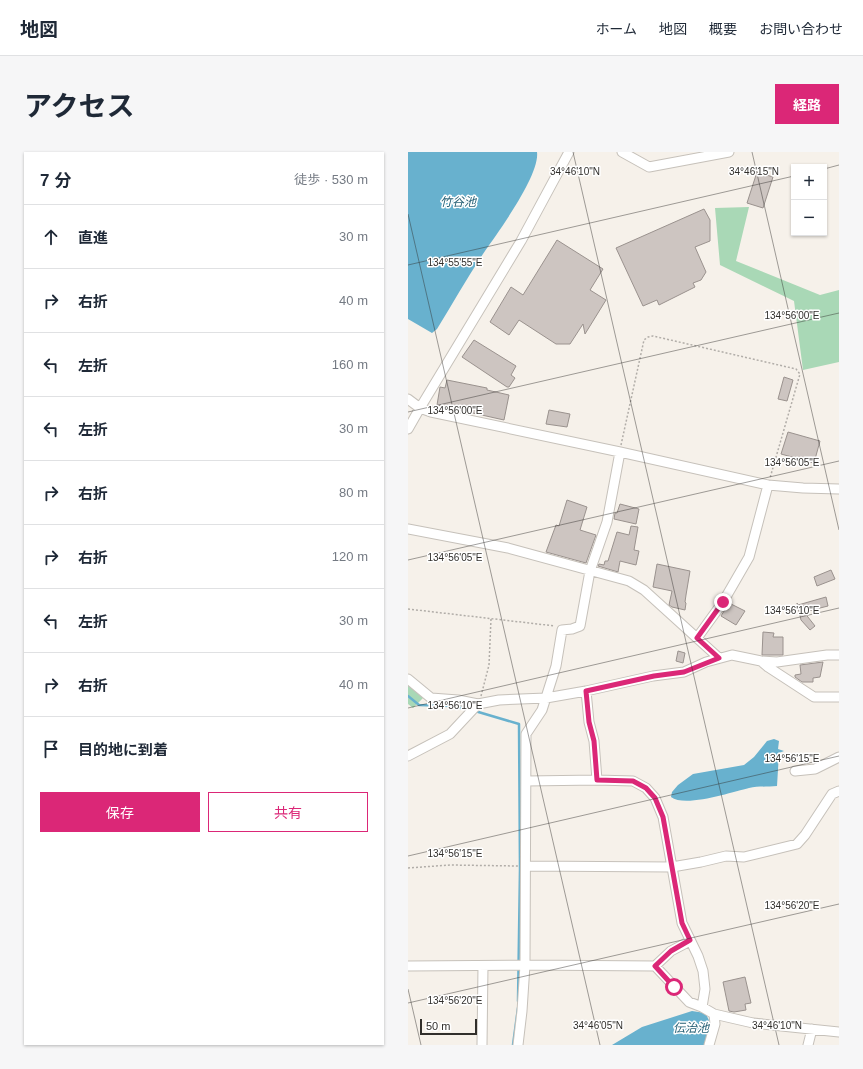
<!DOCTYPE html>
<html lang="ja">
<head>
<meta charset="utf-8">
<style>
  body { margin:0; font-family:Arial,"Noto Sans JP",sans-serif; background:#f6f6f7; color:#1f2937 }
  .controls { position:absolute; right:12px; top:12px; display:grid; overflow:hidden; border-radius:0px; box-shadow:0 1px 3px #0004 }
  .controls button { width:36px; height:36px; display:grid; place-items:center; padding:0; border:0; border-bottom:1px solid #e0e1e3; background:#fff; color:#1f2937; font:20px sans-serif }
  .scale { position:absolute; left:12px; bottom:10px; width:57px; box-sizing:border-box; padding-left:4px; border:2px solid #312f2c; border-top:0; font-size:11px; line-height:14px; white-space:nowrap; color:#312f2c; -webkit-text-stroke:3px #fff; paint-order:stroke }
  .stop { position:absolute; width:12px; height:12px; margin:-9px; border:3px solid #db2777; border-radius:50%; background:#fff }
  .stop.end { background:#db2777; border-color:#fff; box-shadow:0 1px 4px #0008 }
  .list { margin:0; padding:0; list-style:none }
  h2 { display:flex; justify-content:space-between; align-items:center; height:52px; margin:0; padding:0 16px; font-size:17px }
  h2 small { font-size:13px; font-weight:400; color:#747a83 }
  .list li { display:grid; grid-template-columns:26px 1fr auto; gap:12px; align-items:center; box-sizing:border-box; height:64px; padding:0 16px; border-top:1px solid #e0e1e3 }
  .list b { display:block; font-size:15px; white-space:nowrap }
  .list em { font-size:13px; font-style:normal; color:#747a83 }
  .actions { display:flex; gap:8px; padding:12px 16px }
  .actions a { flex:1; padding:9px 0; border:1px solid #db2777; border-radius:0px; text-align:center; font-size:14px; color:#db2777 }
  .actions .main { background:#db2777; color:#fff }
  .icon { flex:none; width:22px; height:22px; fill:none; stroke:currentColor; stroke-width:2; stroke-linecap:round; stroke-linejoin:round }
  .map { position:relative; flex:none; width:431px; height:893px; overflow:hidden; border-radius:0px }
  header { display:flex; align-items:center; gap:24px; box-sizing:border-box; height:56px; padding:0 20px; background:#fff; border-bottom:1px solid #e0e1e3 }
  header strong { font-size:19px }
  nav { display:flex; gap:22px; margin-inline-start:auto; font-size:14px }
  .intro { display:flex; align-items:center; justify-content:space-between; box-sizing:border-box; height:96px; padding:0 24px }
  h1 { margin:0; font-size:28px }
  .button { padding:10px 18px; border-radius:0px; background:#db2777; color:#fff; font-size:14px; font-weight:700 }
  main { display:flex; gap:24px; padding:0 24px }
  aside { flex:1; background:#fff; border-radius:0px; box-shadow:0 1px 3px #0004 }
  .map>svg:first-child { display:block }
  .green { fill:#a9d8b6 }
  .water { fill:#68b1ce }
  .lines { fill:none; stroke-linecap:round; stroke-linejoin:round }
  .stream { stroke:#68b1ce; stroke-width:2.5 }
  .building { fill:#cdc5c1; stroke:#9a928e }
  .street-casing { stroke:#c6c1ba; stroke-width:11 }
  .path { stroke:#b1ada8; stroke-width:1.5; stroke-dasharray:2 2; stroke-linecap:butt }
  .street { stroke:#fff; stroke-width:9 }
  .route { stroke:#db2777; stroke-width:5 }
  .ticks { fill:none; stroke:#312f2c; stroke-width:1; stroke-opacity:0.45 }
  .labels { text-anchor:middle; stroke-width:3; stroke-linejoin:round; paint-order:stroke }
  .water-label { font-size:12px; font-style:italic; fill:#266075; stroke:#fff }
  .ticks-label { font-size:10px; text-anchor:middle; fill:#312f2c; stroke:#fff; stroke-width:3; stroke-linejoin:round; paint-order:stroke }
</style>
</head>
<body>
<header>
<strong>地図</strong>
<nav><a>ホーム</a><a>地図</a><a>概要</a><a>お問い合わせ</a></nav>
</header>
<div class="intro"><h1>アクセス</h1><a class="button">経路</a></div>
<main>
<aside>
<h2>7 分<small>徒歩 · 530 m</small></h2>
<ul class="list">
<li><svg class="icon" aria-label="ahead" viewBox="0 0 24 24"><path d="M12 20V5M6 11l6-6 6 6"/></svg><div><b>直進</b></div><em>30 m</em></li>
<li><svg class="icon" aria-label="right" viewBox="0 0 24 24"><path d="M7 20v-9h11M14 6l5 5-5 5"/></svg><div><b>右折</b></div><em>40 m</em></li>
<li><svg class="icon" aria-label="left" viewBox="0 0 24 24"><path d="M17 20v-9H6M10 6l-5 5 5 5"/></svg><div><b>左折</b></div><em>160 m</em></li>
<li><svg class="icon" aria-label="left" viewBox="0 0 24 24"><path d="M17 20v-9H6M10 6l-5 5 5 5"/></svg><div><b>左折</b></div><em>30 m</em></li>
<li><svg class="icon" aria-label="right" viewBox="0 0 24 24"><path d="M7 20v-9h11M14 6l5 5-5 5"/></svg><div><b>右折</b></div><em>80 m</em></li>
<li><svg class="icon" aria-label="right" viewBox="0 0 24 24"><path d="M7 20v-9h11M14 6l5 5-5 5"/></svg><div><b>右折</b></div><em>120 m</em></li>
<li><svg class="icon" aria-label="left" viewBox="0 0 24 24"><path d="M17 20v-9H6M10 6l-5 5 5 5"/></svg><div><b>左折</b></div><em>30 m</em></li>
<li><svg class="icon" aria-label="right" viewBox="0 0 24 24"><path d="M7 20v-9h11M14 6l5 5-5 5"/></svg><div><b>右折</b></div><em>40 m</em></li>
<li><svg class="icon" aria-label="arrive" viewBox="0 0 24 24"><path d="M6 21V4h12l-3 4 3 4H6"/></svg><div><b>目的地に到着</b></div></li>
</ul>
<div class="actions"><a class="main">保存</a><a>共有</a></div>
</aside>
<div class="map">
<svg width="431" height="893" viewBox="0 0 431 893">
  <rect width="100%" height="100%" fill="#f6f1ea"/>
  <path class="green" d="M 341,55 L 328,109 L 412,143 L 431,138 L 431,210 L 395,218 L 386,149 L 312,113 L 307,56 Z
    M 0,533 L 15,546 L 5,556 L 0,552 Z"/>
  <path class="water" d="M 0,0 L 129,0 C 132,23 91,79 77,99 C 60,124 45,151 29,177 L 24,181 L 0,167 Z
    M 366,587 L 371,589 L 370,597 L 376,599 L 371,601 L 369,634 C 360,635 350,634 341,636 C 324,640 277,656 263,645 L 264,640 L 270,633 L 285,622 L 336,613 L 346,605 L 359,589 Z
    M 284,859 L 297,861 C 306,875 302,879 298,893 L 204,893 L 234,875 Z"/>
  <g class="lines">
    <path class="stream" d="M 0,544 L 11,553 L 44,554 L 62,558
      M 67,559 L 111,572 L 112,717 L 110,849
      M 105,893 L 110,856"/>
  </g>
  <path class="building" d="M 349,20 L 365,25 L 355,56 L 339,51 Z
    M 296,57 L 302,68 L 302,89 L 287,95 L 298,120 L 293,128 L 285,131 L 287,135 L 251,153 L 249,148 L 235,154 L 208,96 Z
    M 149,88 L 195,117 L 182,138 L 198,148 L 177,182 L 175,172 L 162,192 L 148,192 L 111,168 L 101,183 L 82,170 L 103,135 L 115,143 Z
    M 66,188 L 108,214 L 103,223 L 107,226 L 101,235 L 99,235 L 54,205 Z
    M 376,225 L 385,228 L 379,249 L 370,247 Z
    M 39,228 L 79,236 L 79,238 L 101,243 L 96,268 L 29,253 L 32,235 L 37,236 Z
    M 141,258 L 162,262 L 159,275 L 138,272 Z
    M 380,280 L 412,289 L 406,311 L 373,302 Z
    M 159,348 L 179,355 L 172,378 L 188,383 L 178,411 L 138,400 L 148,373 L 151,374 Z
    M 212,352 L 231,357 L 228,372 L 206,367 L 207,361 L 209,361 Z
    M 223,374 L 230,375 L 226,398 L 231,399 L 228,413 L 212,409 L 210,420 L 190,414 L 191,412 L 196,413 L 197,409 L 200,409 L 209,380 L 221,383 Z
    M 249,412 L 282,419 L 278,443 L 277,450 L 278,451 L 277,458 L 264,455 L 261,453 L 264,439 L 245,435 Z
    M 423,418 L 427,427 L 409,434 L 406,425 Z
    M 418,445 L 420,454 L 396,460 L 407,474 L 402,478 L 393,468 L 389,451 L 390,453 Z
    M 321,451 L 337,459 L 328,473 L 313,464 Z
    M 355,480 L 366,481 L 365,485 L 375,485 L 375,503 L 354,503 Z
    M 270,499 L 277,501 L 275,511 L 268,509 Z
    M 415,510 L 412,525 L 405,526 L 405,530 L 394,530 L 387,525 L 387,523 L 393,522 L 392,513 Z
    M 337,825 L 343,851 L 337,852 L 338,858 L 326,860 L 321,859 L 315,830 Z"/>
  <g class="lines">
    <g class="street-casing">
      <path id="street" d="M 214,0 L 241,15 L 321,0
        M 0,247 L 12,256 L 23,260 L 212,300 L 360,333 L 395,336 L 431,337
        M 0,277 L 12,256 L 113,89 L 161,0
        M 0,377 L 100,396 L 221,429 L 236,438 L 311,506
        M 289,486 L 315,450 L 341,405 L 360,333
        M 353,509 L 360,515 L 406,545 L 431,545
        M 0,527 L 23,546 L 50,548 L 70,552 L 91,548 L 138,546 L 178,539 L 245,524 L 276,520 L 298,510 L 324,503 L 353,509 L 369,510 L 419,503 L 431,503
        M 178,539 L 181,570 L 186,589 L 189,628 L 225,629 L 238,636 L 247,646 L 255,665 L 274,771 L 290,804 L 295,819 L 297,837 L 294,855
        M 0,604 L 42,582 L 70,552
        M 387,619 L 407,617 L 431,605
        M 119,629 L 189,628
        M 118,714 L 264,715 L 293,710 L 318,704 L 336,705 L 389,692 L 397,683 L 424,642 L 431,639
        M 0,814 L 117,813 L 247,814 L 281,850 L 294,855 L 306,862 L 345,871 L 431,880
        M 247,814 L 263,799 L 282,789
        M 74,893 L 75,814
        M 110,893 L 114,859 L 117,813 L 118,582 L 134,558 L 148,514 L 154,478 L 164,477 L 172,474 L 182,419 L 199,370 L 212,300
        M 301,893 L 307,872 L 306,862
        M 400,893 L 404,877"/>
    </g>
    <path class="path" d="M 213,293 L 236,188 L 240,185 L 245,184 L 388,217 L 392,222 L 362,326
      M 0,457 L 147,474
      M 73,544 L 81,513 L 83,467
      M 0,716 L 42,713 L 110,714"/>
    <use href="#street" class="street"/>
  </g>
  <g class="lines">
    <path class="route" d="M 266,835 L 247,814 L 263,799 L 282,788 L 274,771 L 255,665 L 247,646 L 238,636 L 225,629 L 189,628 L 186,589 L 181,570 L 178,539 L 246,524 L 276,520 L 311,506 L 289,486 L 315,450"/>
  </g>
  <path class="ticks" d="M 165,0 L 371,893M 344,0 L 431,378M 416,17 L 431,13M 0,62 L 192,893M 0,113 L 386,24M 0,260 L 431,161M 0,408 L 431,309M 0,556 L 431,456M 0,704 L 431,604M 0,837 L 13,893M 0,851 L 431,752"/>
  <g class="labels">
    <g class="water-label">
      <text x="50" y="54">竹谷池</text>
      <text x="283" y="880">伝治池</text>
    </g>
  </g>
  <g class="ticks-label">
    <text x="167" y="23">34°46'10"N</text>
    <text x="346" y="23">34°46'15"N</text>
    <text x="47" y="114">134°55'55"E</text>
    <text x="384" y="167">134°56'00"E</text>
    <text x="47" y="262">134°56'00"E</text>
    <text x="384" y="314">134°56'05"E</text>
    <text x="47" y="409">134°56'05"E</text>
    <text x="384" y="462">134°56'10"E</text>
    <text x="47" y="557">134°56'10"E</text>
    <text x="384" y="610">134°56'15"E</text>
    <text x="47" y="705">134°56'15"E</text>
    <text x="384" y="757">134°56'20"E</text>
    <text x="47" y="852">134°56'20"E</text>
    <text x="190" y="877">34°46'05"N</text>
    <text x="369" y="877">34°46'10"N</text>
  </g>
</svg>
<div class="controls">
<button>+</button>
<button>−</button>
</div>
<div class="scale">50 m</div>
<div class="stop" style="left:266px;top:835px"></div>
<div class="stop end" style="left:315px;top:450px"></div>
</div>
</main>
</body>
</html>
